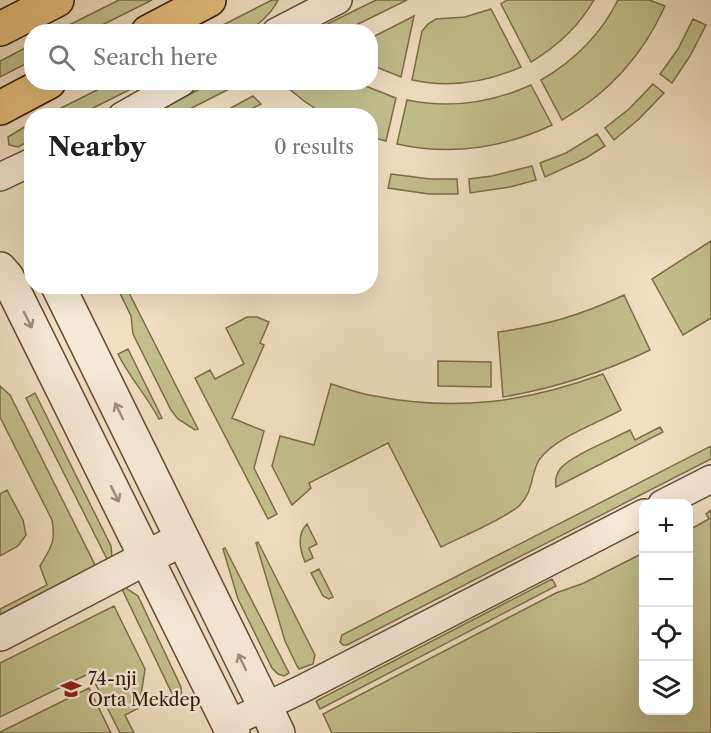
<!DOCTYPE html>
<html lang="en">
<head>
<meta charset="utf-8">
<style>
  body { margin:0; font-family:"Libre Caslon Text",serif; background:#f6f6f6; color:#222 }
  .controls { position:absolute; right:18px; bottom:18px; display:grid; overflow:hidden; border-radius:12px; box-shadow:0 6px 24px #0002 }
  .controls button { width:54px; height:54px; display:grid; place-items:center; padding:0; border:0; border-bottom:2px solid #e0e0e0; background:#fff; color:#222; font:30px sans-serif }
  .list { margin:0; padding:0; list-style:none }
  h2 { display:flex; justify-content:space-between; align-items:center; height:78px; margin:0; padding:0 24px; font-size:26px }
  h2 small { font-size:20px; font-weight:400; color:#767676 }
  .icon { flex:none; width:33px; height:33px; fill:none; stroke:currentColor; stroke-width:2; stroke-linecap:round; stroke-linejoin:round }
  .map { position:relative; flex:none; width:711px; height:733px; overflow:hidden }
  .search { position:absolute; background:#fff; box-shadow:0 6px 24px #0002; left:24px; top:24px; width:354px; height:66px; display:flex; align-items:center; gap:15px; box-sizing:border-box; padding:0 21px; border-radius:24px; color:#767676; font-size:22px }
  .panel { position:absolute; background:#fff; box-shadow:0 6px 24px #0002; left:24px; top:108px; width:354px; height:186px; border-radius:24px }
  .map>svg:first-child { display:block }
  .green { fill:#c1c08d; stroke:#7a6e48; stroke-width:1.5 }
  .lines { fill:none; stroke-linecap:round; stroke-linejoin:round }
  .minor-casing { stroke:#624c33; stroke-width:30 }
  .tertiary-casing { stroke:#624c33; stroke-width:36 }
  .primary-casing { stroke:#331b04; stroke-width:36 }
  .minor { stroke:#f5ead7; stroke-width:27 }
  .tertiary { stroke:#f5ead7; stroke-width:33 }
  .primary { stroke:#e8c080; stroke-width:33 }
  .oneway { stroke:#9e8d78 }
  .labels { text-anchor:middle; stroke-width:5; stroke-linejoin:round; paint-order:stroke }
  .poi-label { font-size:18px; fill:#331b04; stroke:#f5ead7; text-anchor:start }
</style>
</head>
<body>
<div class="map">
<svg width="711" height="733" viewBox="0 0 711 733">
  <rect width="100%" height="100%" fill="#f0dfc1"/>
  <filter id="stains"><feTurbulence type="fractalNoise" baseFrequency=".00333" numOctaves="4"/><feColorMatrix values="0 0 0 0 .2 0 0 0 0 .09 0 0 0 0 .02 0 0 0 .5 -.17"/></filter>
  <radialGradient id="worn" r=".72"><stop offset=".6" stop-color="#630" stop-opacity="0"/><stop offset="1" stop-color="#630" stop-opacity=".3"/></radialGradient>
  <path class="green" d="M 119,0 L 152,0 L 90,31 L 57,31 Z
    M 272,0 L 278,0 C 272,13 256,29 241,32 C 231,33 220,32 211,31 Z
    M 376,0 L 407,0 L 344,31 L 313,31 Z
    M 507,0 L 594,0 C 579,26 558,46 531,62 L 501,4 Z
    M 618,0 L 649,0 L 665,6 C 643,55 609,93 562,120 L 541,80 C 574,61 601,34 618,0 Z
    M 491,9 L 521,67 C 487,82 449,88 412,80 L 422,31 L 428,24 L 436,19 L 465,17 Z
    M 414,16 L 401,77 L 371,65 L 371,38 Z
    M 693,19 L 706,25 L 690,56 L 672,83 L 660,74 L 678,49 Z
    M 31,45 L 31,61 L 0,77 L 0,61 Z
    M 111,83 L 143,83 L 79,115 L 47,115 Z
    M 211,83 L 241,83 L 178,115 L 149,116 Z
    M 282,83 L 358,83 L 396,98 L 386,141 L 371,137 L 370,116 L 325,115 L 304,101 Z
    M 653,84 L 664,93 L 639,119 L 614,140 L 605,128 L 629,109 Z
    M 531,85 L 552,125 C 503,148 451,156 397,144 L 407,100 C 450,109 491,103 531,85 Z
    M 253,96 L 261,104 L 239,115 L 218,115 Z
    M 31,123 L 31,140 L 18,147 L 9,145 L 8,137 Z
    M 597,134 L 605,146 L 586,158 L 545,177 L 540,163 L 566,153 Z
    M 532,166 L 536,180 L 510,187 L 470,193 L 469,179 L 492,176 Z
    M 391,174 L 430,179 L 457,179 L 458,194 L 429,194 L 388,188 Z
    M 711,241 L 711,318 L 683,335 L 652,279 Z
    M 117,287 L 126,287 L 198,429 L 195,430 L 178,419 L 171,410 L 133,334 L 131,316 Z
    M 624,295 L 650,350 C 602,373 556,388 503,397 L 498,332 C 547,325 579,316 624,295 Z
    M 247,317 L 257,317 L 269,322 L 260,343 L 264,345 L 232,418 L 264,431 L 254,468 L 277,514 L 268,519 L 195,378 L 210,370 L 215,379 L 244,364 L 226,328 Z
    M 128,349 L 162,418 L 159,419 C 147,396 129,377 118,354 Z
    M 438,361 L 491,362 L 491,387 L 438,386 Z
    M 603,374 L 621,410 C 598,423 554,438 539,460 C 530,476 534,491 519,506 C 504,519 461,537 441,547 L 388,443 L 309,483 L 311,488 L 292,505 L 272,466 L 280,436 L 314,445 L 331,384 C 345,388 360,394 375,396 C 456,412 527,402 603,374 Z
    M 0,386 L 10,395 L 96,567 L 0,615 L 0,609 L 47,585 L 40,566 C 51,547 56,543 52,520 L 0,417 Z
    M 35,393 L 111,546 L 112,557 L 108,561 L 26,398 Z
    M 660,427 L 663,432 L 556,487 C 555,481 556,475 560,469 C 570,456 613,439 630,430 L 635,440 Z
    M 711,446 L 711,459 L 347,645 L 343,645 L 340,642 L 342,635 Z
    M 7,490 L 23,520 L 26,535 L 18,546 L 0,556 L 0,494 Z
    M 711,510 L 711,733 L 332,733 L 323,714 L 556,593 L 584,583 L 643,553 L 644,710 L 688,710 L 689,530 L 709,519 L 706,514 Z
    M 307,524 L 317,544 L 309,548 L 313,558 L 305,562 C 300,550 297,534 307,524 Z
    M 258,542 L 315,655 L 313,664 L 299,669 L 297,666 L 285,641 L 256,543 Z
    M 225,548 L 289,673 L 284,676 L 278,674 L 272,668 L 238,599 L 223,549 Z
    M 319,569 L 333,597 L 329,599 L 323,596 L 311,573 Z
    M 552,579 L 556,586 L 320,709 L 316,701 Z
    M 126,588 L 138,596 L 181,687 L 182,702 L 177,704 L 122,589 Z
    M 114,606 L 145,669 L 139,708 L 125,715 L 134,733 L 120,733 L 90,673 L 0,717 L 0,663 Z
    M 89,688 L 111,733 L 0,733 L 0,732 Z"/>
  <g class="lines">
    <g class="minor-casing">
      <path id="minor" d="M 276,32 L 338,0
        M 122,116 L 182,82
        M 0,177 L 32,162
        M 662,504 L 711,479
        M 229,724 L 302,689 L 644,513"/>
    </g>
    <g class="tertiary-casing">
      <path id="tertiary" d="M 0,269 L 7,277 L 233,733
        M 58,286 L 278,733
        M 0,634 L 167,547"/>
    </g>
    <g class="primary-casing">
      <path id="primary" d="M 0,29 L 57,0
        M 148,32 L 209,0
        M 0,108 L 49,82"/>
    </g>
    <use href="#minor" class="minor"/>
    <use href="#tertiary" class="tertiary"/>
    <use href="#primary" class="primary"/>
  </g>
  <defs><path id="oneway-shaft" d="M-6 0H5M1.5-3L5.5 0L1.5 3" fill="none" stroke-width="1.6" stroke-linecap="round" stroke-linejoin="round" transform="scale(1.5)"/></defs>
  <g class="oneway">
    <use href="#oneway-shaft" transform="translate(28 320) rotate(63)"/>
    <use href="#oneway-shaft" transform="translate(119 411) rotate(-116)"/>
    <use href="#oneway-shaft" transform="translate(115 494) rotate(63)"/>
    <use href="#oneway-shaft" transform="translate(242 662) rotate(-116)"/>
  </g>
  <defs>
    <g id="school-bare" transform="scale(1.62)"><path d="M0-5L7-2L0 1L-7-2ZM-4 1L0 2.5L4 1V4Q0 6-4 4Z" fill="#8f2418" stroke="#f5ead7" stroke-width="2.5" paint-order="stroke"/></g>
  </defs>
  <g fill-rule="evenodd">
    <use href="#school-bare" x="71" y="689"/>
  </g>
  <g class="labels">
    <g class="poi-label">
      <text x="88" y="685">74-nji<tspan x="88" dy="21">Orta Mekdep</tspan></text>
    </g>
  </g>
  <rect width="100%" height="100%" filter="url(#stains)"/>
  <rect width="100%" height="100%" fill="url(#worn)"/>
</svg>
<div class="controls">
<button>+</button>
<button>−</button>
<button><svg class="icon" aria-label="locate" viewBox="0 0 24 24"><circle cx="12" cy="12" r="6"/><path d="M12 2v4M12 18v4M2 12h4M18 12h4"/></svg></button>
<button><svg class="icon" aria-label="layers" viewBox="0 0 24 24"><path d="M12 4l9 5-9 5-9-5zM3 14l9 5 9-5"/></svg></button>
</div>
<div class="search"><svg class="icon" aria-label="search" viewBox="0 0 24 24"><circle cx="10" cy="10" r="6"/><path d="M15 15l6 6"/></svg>Search here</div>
<section class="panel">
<h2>Nearby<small>0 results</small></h2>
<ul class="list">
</ul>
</section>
</div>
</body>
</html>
